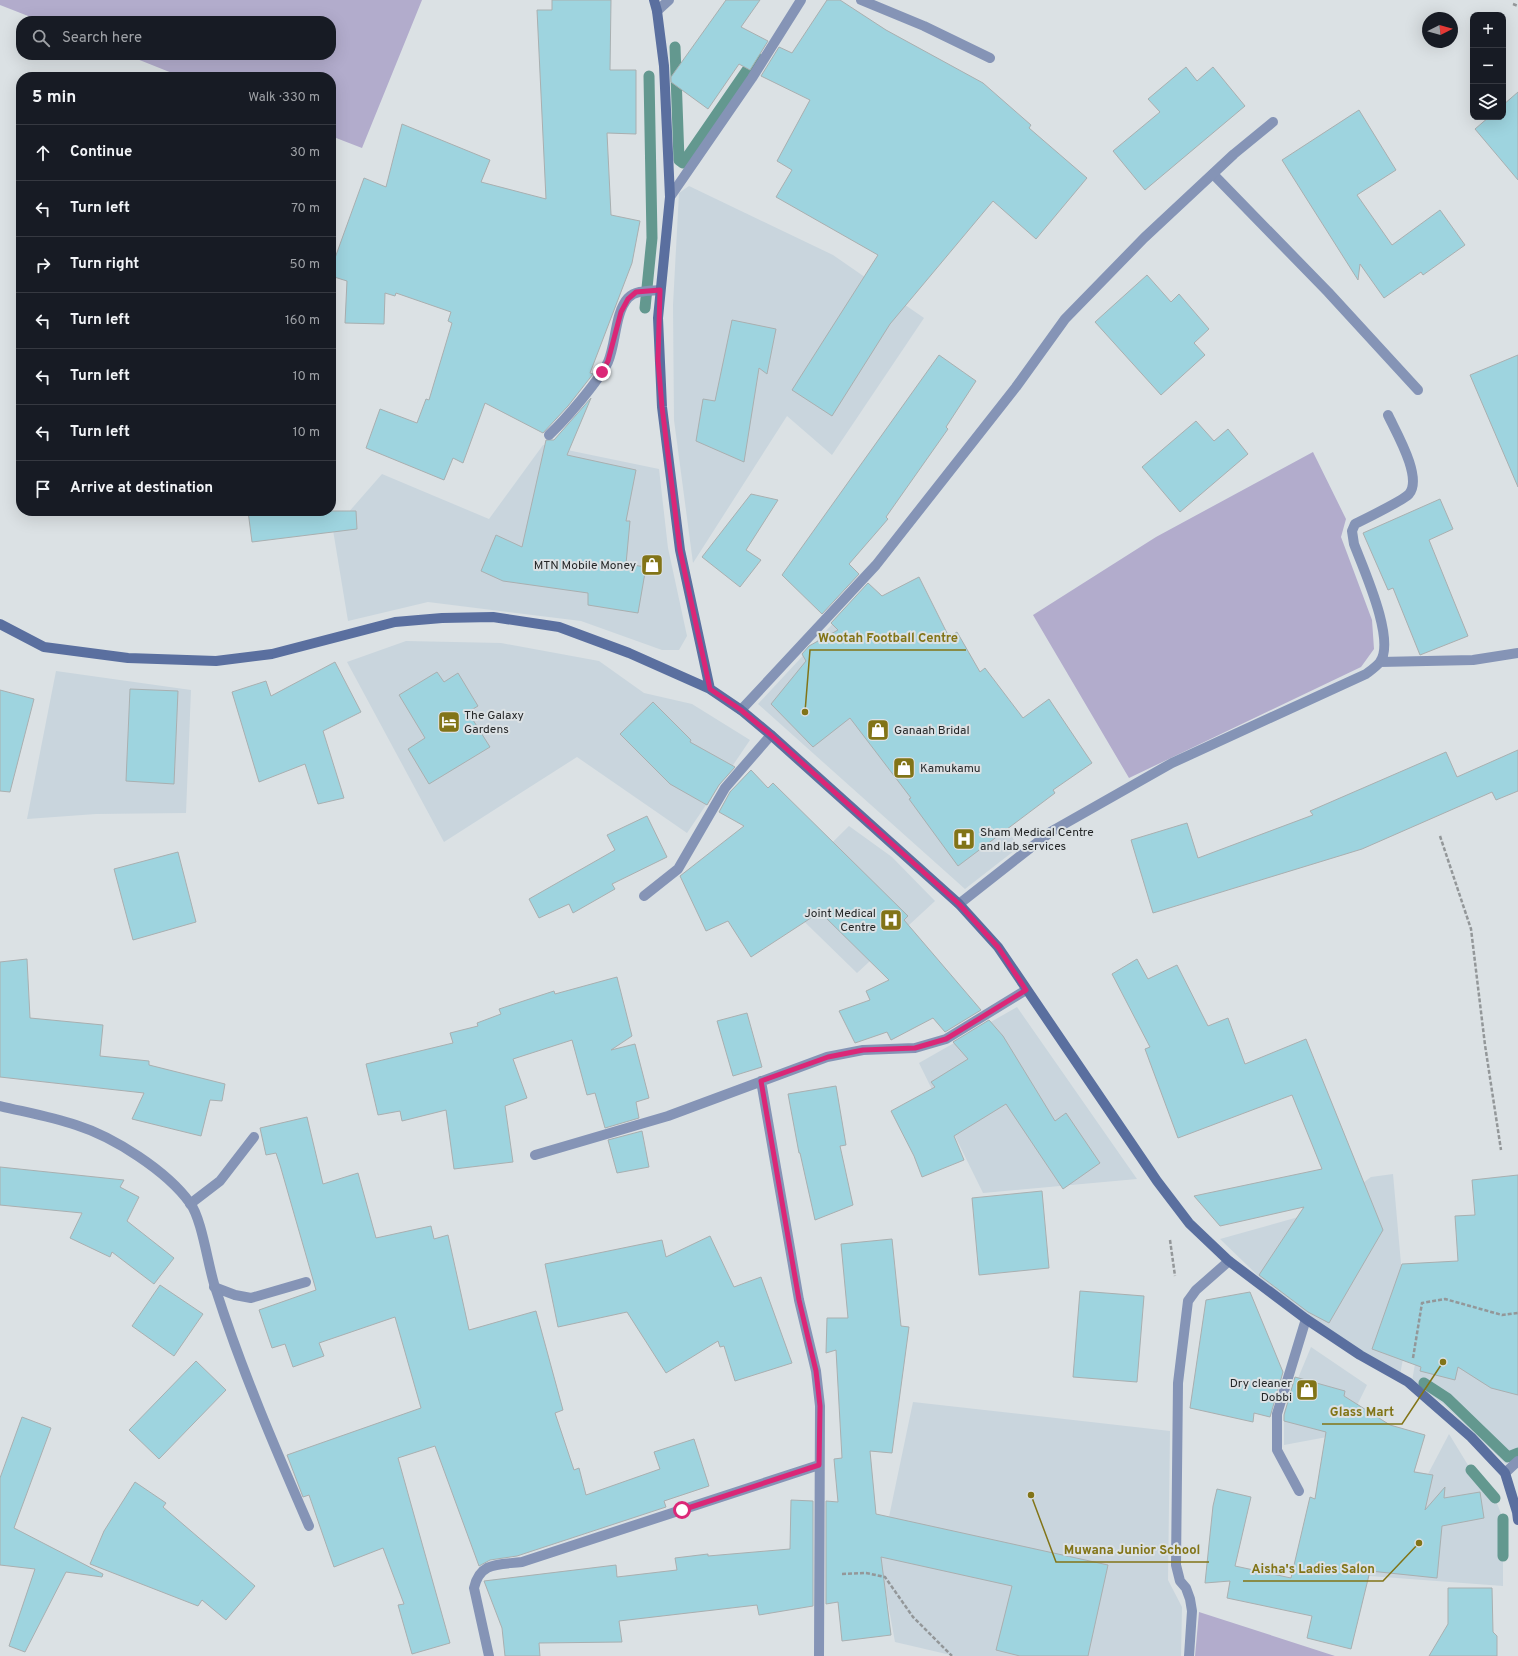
<!DOCTYPE html>
<html lang="en">
<head>
<meta charset="utf-8">
<style>
  body { margin:0; font-family:Overpass,sans-serif; background:#242831; color:#f1f3f6 }
  .controls { position:absolute; right:12px; top:12px; display:grid; overflow:hidden; border-radius:8px; box-shadow:0 4px 16px #0002 }
  .controls button { width:36px; height:36px; display:grid; place-items:center; padding:0; border:0; border-bottom:1px solid #363941; background:#171b24; color:#f1f3f6; font:20px sans-serif }
  .compass { position:absolute; left:1422px; top:12px; width:36px; height:36px; border-radius:50%; background:#171b24; box-shadow:0 4px 16px #0002; rotate:84deg }
  .stop { position:absolute; width:12px; height:12px; margin:-9px; border:3px solid #db2777; border-radius:50%; background:#fff }
  .stop.end { background:#db2777; border-color:#fff; box-shadow:0 1px 4px #0008 }
  .list { margin:0; padding:0; list-style:none }
  h2 { display:flex; justify-content:space-between; align-items:center; height:52px; margin:0; padding:0 16px; font-size:17px }
  h2 small { font-size:13px; font-weight:400; color:#9ea1a6 }
  .list li { display:grid; grid-template-columns:26px 1fr auto; gap:12px; align-items:center; box-sizing:border-box; height:56px; padding:0 16px; border-top:1px solid #363941 }
  .list b { display:block; font-size:15px; white-space:nowrap }
  .list em { font-size:13px; font-style:normal; color:#9ea1a6 }
  .icon { flex:none; width:22px; height:22px; fill:none; stroke:currentColor; stroke-width:2; stroke-linecap:round; stroke-linejoin:round }
  .map { position:relative; flex:none; width:1518px; height:1656px; overflow:hidden }
  .search { position:absolute; background:#171b24; box-shadow:0 4px 16px #0002; left:16px; top:16px; width:320px; height:44px; display:flex; align-items:center; gap:10px; box-sizing:border-box; padding:0 14px; border-radius:16px; color:#9ea1a6; font-size:15px }
  .panel { position:absolute; background:#171b24; box-shadow:0 4px 16px #0002; left:16px; top:72px; width:320px; height:444px; border-radius:16px }
  .map>svg:first-child { display:block }
  .built { fill:#c9d5dd }
  .green { fill:#b2accc }
  .lines { fill:none; stroke-linecap:round; stroke-linejoin:round }
  .stream { stroke:#63988f; stroke-width:11 }
  .building { fill:#9ed4df; stroke:#a9afb0 }
  .path { stroke:#939799; stroke-width:2.5; stroke-dasharray:4 2; stroke-linecap:butt }
  .lane { stroke:#8594b6; stroke-width:10 }
  .street { stroke:#8594b6; stroke-width:10 }
  .secondary { stroke:#5a6f9f; stroke-width:10 }
  .route { stroke:#db2777; stroke-width:5 }
  .labels { text-anchor:middle; stroke-width:4; stroke-linejoin:round; paint-order:stroke }
  .poi-label { font-size:12px; fill:#252728; stroke:#dbe1e4; text-anchor:start }
  .leader { fill:none; stroke:#827417; stroke-width:1.5 }
  .callout-dot { fill:#827417; stroke:#dbe1e4; stroke-width:1.5 }
  .callout-label { font-size:13px; text-anchor:middle; font-weight:bold; fill:#827417; stroke:#dbe1e4; stroke-width:4; stroke-linejoin:round; paint-order:stroke }
</style>
</head>
<body>
<div class="map">
<svg width="1518" height="1656" viewBox="0 0 1518 1656">
  <rect width="100%" height="100%" fill="#dbe1e4"/>
  <path class="built" d="M 689,186 L 833,255 L 924,318 L 832,455 L 787,416 L 693,563 L 674,420 L 673,305 L 679,193 Z
    M 543,445 L 659,469 L 668,548 L 687,636 L 679,650 L 662,650 L 581,621 L 428,602 L 348,621 L 333,530 L 382,474 L 489,519 Z
    M 864,590 L 909,690 L 1019,847 L 965,889 L 758,704 Z
    M 406,641 L 501,643 L 599,661 L 644,693 L 692,704 L 750,740 L 687,833 L 577,757 L 444,842 L 347,662 Z
    M 56,671 L 191,690 L 186,813 L 96,814 L 27,819 Z
    M 849,826 L 892,857 L 935,901 L 857,973 L 778,896 Z
    M 1017,1007 L 1137,1179 L 983,1193 L 919,1063 Z
    M 1393,1174 L 1404,1297 L 1414,1298 L 1400,1375 L 1349,1349 L 1277,1294 L 1220,1239 L 1327,1209 L 1371,1177 Z
    M 1425,1307 L 1518,1317 L 1518,1451 L 1506,1464 L 1443,1404 L 1412,1381 Z
    M 1311,1347 L 1367,1385 L 1343,1434 L 1284,1445 L 1284,1412 Z
    M 913,1402 L 1170,1431 L 1168,1580 L 1182,1607 L 1181,1656 L 955,1656 L 895,1642 L 880,1560 Z
    M 1449,1434 L 1471,1470 L 1495,1498 L 1503,1519 L 1503,1586 L 1370,1576 L 1353,1566 L 1384,1464 L 1428,1474 Z"/>
  <path class="green" d="M 0,0 L 422,0 L 362,148 L 331,136 L 331,77 L 182,77 L 127,55 L 331,55 L 331,21 L 41,21 L 0,5 Z
    M 1313,452 L 1346,519 L 1341,537 L 1372,620 L 1374,649 L 1361,667 L 1129,778 L 1033,615 L 1156,537 Z
    M 1199,1612 L 1335,1656 L 1195,1656 Z"/>
  <g class="lines">
    <path class="stream" d="M 675,47 L 679,160 L 683,163 L 756,57
      M 645,308 L 652,238 L 649,76
      M 1424,1383 L 1447,1398 L 1508,1457 L 1518,1453
      M 1471,1470 L 1495,1498
      M 1503,1519 L 1503,1556"/>
  </g>
  <path class="building" d="M 552,0 L 611,0 L 610,70 L 636,70 L 636,134 L 607,133 L 611,215 L 640,221 L 632,263 L 590,373 L 593,374 L 568,406 L 543,433 L 485,403 L 463,463 L 453,458 L 444,480 L 366,448 L 380,409 L 417,423 L 426,399 L 429,400 L 452,323 L 448,321 L 451,312 L 396,293 L 395,296 L 385,293 L 384,324 L 345,323 L 347,281 L 331,276 L 331,269 L 364,178 L 386,187 L 402,124 L 490,160 L 481,182 L 546,199 L 537,10 L 552,10 Z
    M 726,0 L 760,0 L 741,27 L 768,41 L 750,70 L 739,64 L 708,109 L 671,82 L 671,77 Z
    M 827,0 L 840,0 L 886,30 L 983,83 L 1031,125 L 1029,128 L 1087,178 L 1036,239 L 993,201 L 890,324 L 832,416 L 792,390 L 878,255 L 776,197 L 792,170 L 777,161 L 810,100 L 761,76 L 779,47 L 792,53 Z
    M 1186,67 L 1197,81 L 1213,67 L 1245,106 L 1145,190 L 1113,151 L 1160,112 L 1148,99 Z
    M 1518,92 L 1518,180 L 1475,129 L 1489,117 L 1503,117 L 1503,105 Z
    M 1359,110 L 1396,170 L 1357,195 L 1392,245 L 1440,210 L 1465,245 L 1423,275 L 1421,272 L 1384,298 L 1360,264 L 1358,280 L 1282,160 Z
    M 1147,275 L 1171,302 L 1179,294 L 1209,329 L 1194,343 L 1205,355 L 1161,395 L 1095,322 Z
    M 732,320 L 776,329 L 767,374 L 759,368 L 744,462 L 696,441 L 703,399 L 715,401 Z
    M 939,355 L 976,381 L 946,427 L 948,429 L 886,517 L 888,519 L 849,564 L 859,574 L 822,614 L 782,575 Z
    M 1518,355 L 1518,487 L 1470,375 Z
    M 591,398 L 567,455 L 636,470 L 626,521 L 630,521 L 626,564 L 646,567 L 638,613 L 588,605 L 588,593 L 503,581 L 481,571 L 496,535 L 522,547 L 546,440 L 554,440 Z
    M 1196,421 L 1214,441 L 1228,429 L 1248,454 L 1180,512 L 1142,467 Z
    M 751,494 L 778,500 L 746,550 L 761,560 L 740,587 L 702,557 Z
    M 1440,499 L 1453,529 L 1429,540 L 1468,636 L 1420,655 L 1393,588 L 1388,590 L 1363,533 Z
    M 248,511 L 356,511 L 357,529 L 252,542 Z
    M 919,577 L 949,637 L 957,632 L 980,672 L 985,668 L 1023,718 L 1049,699 L 1092,763 L 1053,790 L 1055,793 L 958,866 L 909,799 L 911,798 L 850,718 L 813,747 L 771,704 L 806,661 L 802,654 L 809,646 L 838,630 L 831,623 L 868,583 L 882,596 Z
    M 335,662 L 361,712 L 323,731 L 344,798 L 318,804 L 305,764 L 259,782 L 232,692 L 266,681 L 271,696 Z
    M 437,672 L 444,682 L 458,673 L 478,706 L 468,712 L 490,747 L 429,784 L 408,749 L 425,738 L 399,695 Z
    M 130,689 L 178,691 L 174,784 L 126,781 Z
    M 0,690 L 34,699 L 10,792 L 0,791 Z
    M 653,702 L 691,740 L 690,742 L 735,767 L 719,785 L 707,805 L 670,784 L 620,734 Z
    M 1518,750 L 1518,791 L 1496,800 L 1492,792 L 1362,849 L 1153,913 L 1131,840 L 1187,823 L 1198,858 L 1313,815 L 1310,811 L 1446,752 L 1457,777 Z
    M 751,770 L 768,788 L 773,783 L 908,916 L 904,920 L 981,1010 L 945,1032 L 933,1018 L 891,1040 L 887,1032 L 855,1043 L 839,1011 L 870,1000 L 866,991 L 889,980 L 820,912 L 751,957 L 728,921 L 706,931 L 680,876 L 744,826 L 719,812 L 730,792 Z
    M 647,816 L 667,857 L 612,884 L 615,889 L 573,913 L 569,904 L 539,918 L 529,899 L 615,850 L 607,835 Z
    M 178,852 L 196,922 L 133,940 L 114,869 Z
    M 27,959 L 30,1018 L 103,1025 L 100,1056 L 149,1061 L 149,1065 L 225,1084 L 222,1101 L 210,1100 L 201,1136 L 132,1119 L 144,1093 L 0,1077 L 0,962 Z
    M 1137,959 L 1148,979 L 1177,965 L 1208,1026 L 1228,1018 L 1245,1064 L 1306,1039 L 1383,1230 L 1329,1323 L 1308,1312 L 1259,1275 L 1304,1207 L 1220,1226 L 1194,1196 L 1322,1169 L 1292,1095 L 1178,1138 L 1145,1049 L 1150,1047 L 1112,974 Z
    M 617,977 L 632,1036 L 611,1050 L 635,1044 L 649,1098 L 636,1102 L 639,1118 L 605,1128 L 595,1093 L 587,1095 L 572,1040 L 513,1059 L 527,1098 L 505,1106 L 513,1162 L 454,1169 L 446,1110 L 402,1121 L 400,1111 L 378,1115 L 366,1064 L 453,1043 L 450,1033 L 478,1026 L 477,1023 L 501,1014 L 499,1009 L 554,991 L 555,994 Z
    M 747,1013 L 762,1067 L 733,1076 L 717,1021 Z
    M 989,1020 L 1003,1036 L 1055,1121 L 1066,1113 L 1100,1163 L 1063,1189 L 1006,1104 L 954,1136 L 964,1160 L 922,1177 L 914,1156 L 891,1111 L 935,1087 L 931,1082 L 968,1059 L 953,1042 Z
    M 836,1086 L 846,1145 L 840,1146 L 853,1205 L 815,1220 L 800,1153 L 799,1153 L 788,1094 Z
    M 307,1117 L 323,1184 L 358,1173 L 376,1238 L 431,1226 L 434,1239 L 448,1235 L 469,1330 L 536,1311 L 563,1410 L 555,1413 L 574,1470 L 579,1468 L 586,1495 L 660,1469 L 654,1452 L 694,1439 L 709,1486 L 664,1501 L 666,1507 L 517,1556 L 490,1560 L 479,1566 L 435,1446 L 398,1458 L 450,1643 L 412,1654 L 398,1605 L 404,1604 L 383,1548 L 334,1567 L 309,1495 L 303,1497 L 287,1455 L 421,1408 L 395,1317 L 319,1343 L 324,1356 L 293,1367 L 285,1344 L 272,1348 L 259,1310 L 316,1290 L 280,1165 L 276,1153 L 266,1155 L 260,1128 Z
    M 642,1131 L 649,1167 L 617,1173 L 608,1140 Z
    M 0,1167 L 124,1180 L 120,1187 L 139,1197 L 127,1221 L 174,1258 L 154,1284 L 112,1252 L 110,1257 L 70,1238 L 82,1213 L 0,1205 Z
    M 1518,1175 L 1518,1395 L 1491,1388 L 1458,1367 L 1455,1380 L 1420,1371 L 1421,1367 L 1372,1349 L 1402,1264 L 1458,1261 L 1455,1216 L 1475,1215 L 1472,1180 Z
    M 1042,1191 L 1049,1268 L 979,1275 L 972,1198 Z
    M 710,1236 L 734,1287 L 761,1277 L 792,1363 L 735,1381 L 724,1346 L 720,1347 L 718,1341 L 666,1373 L 627,1312 L 558,1327 L 545,1264 L 662,1240 L 666,1257 Z
    M 892,1239 L 901,1326 L 909,1327 L 892,1453 L 870,1451 L 876,1514 L 1108,1565 L 1088,1656 L 1020,1656 L 996,1650 L 1012,1586 L 881,1557 L 891,1635 L 842,1641 L 838,1602 L 826,1604 L 826,1501 L 838,1502 L 834,1459 L 842,1458 L 836,1350 L 826,1353 L 827,1318 L 848,1318 L 841,1244 Z
    M 160,1285 L 203,1314 L 174,1356 L 132,1326 Z
    M 1080,1291 L 1144,1296 L 1137,1382 L 1073,1377 Z
    M 1250,1292 L 1283,1372 L 1270,1417 L 1254,1413 L 1253,1422 L 1190,1408 L 1206,1300 Z
    M 196,1361 L 226,1390 L 159,1459 L 129,1430 Z
    M 1295,1377 L 1345,1391 L 1344,1396 L 1390,1425 L 1425,1435 L 1414,1472 L 1433,1475 L 1425,1510 L 1445,1487 L 1444,1498 L 1480,1492 L 1484,1518 L 1442,1526 L 1437,1578 L 1370,1571 L 1351,1649 L 1307,1638 L 1312,1616 L 1227,1598 L 1230,1581 L 1205,1583 L 1213,1506 L 1217,1489 L 1251,1497 L 1235,1566 L 1291,1578 L 1310,1497 L 1315,1499 L 1326,1432 L 1284,1421 L 1284,1415 Z
    M 22,1417 L 51,1428 L 14,1528 L 103,1574 L 102,1577 L 66,1572 L 25,1652 L 9,1646 L 35,1569 L 0,1565 L 0,1478 Z
    M 135,1482 L 166,1503 L 163,1507 L 255,1586 L 226,1620 L 202,1600 L 198,1606 L 90,1564 L 104,1531 Z
    M 791,1500 L 813,1501 L 813,1606 L 759,1615 L 757,1605 L 619,1621 L 622,1642 L 539,1643 L 540,1656 L 505,1656 L 502,1628 L 484,1581 L 616,1565 L 617,1577 L 677,1570 L 675,1558 L 708,1554 L 708,1556 L 790,1549 Z
    M 1448,1588 L 1492,1588 L 1493,1632 L 1497,1636 L 1497,1656 L 1429,1656 L 1448,1624 Z"/>
  <g class="lines">
    <path class="path" d="M 1513,4 L 1518,6
      M 1440,836 L 1471,929 L 1485,1045 L 1501,1150
      M 1170,1240 L 1175,1276
      M 1413,1358 L 1422,1303 L 1445,1299 L 1502,1315 L 1518,1313
      M 842,1574 L 866,1573 L 885,1577 L 913,1617 L 952,1656"/>
    <path class="lane" d="M 1213,174 L 1328,292 L 1418,390
      M 190,1204 L 220,1181 L 254,1137
      M 214,1287 L 235,1295 L 251,1298 L 306,1282
      M 1299,1491 L 1277,1450 L 1277,1414 L 1306,1319"/>
    <path class="street" d="M 861,0 L 924,26 L 990,58
      M 657,11 L 669,0
      M 670,197 L 752,78 L 801,0
      M 549,435 C 566,419 598,382 608,362 C 616,344 615,312 628,298 C 636,290 649,291 660,290
      M 1380,662 L 1473,660 L 1518,653
      M 741,710 L 876,565 L 1016,387 L 1065,319 L 1144,238 L 1234,154 L 1273,122
      M 644,896 L 678,869 L 725,788 L 771,735
      M 959,904 L 1052,831 L 1172,763 L 1366,674 C 1370,671 1376,667 1380,662 C 1396,640 1363,568 1354,544 L 1352,531 L 1355,524 C 1365,519 1404,500 1409,494 C 1423,478 1396,432 1388,415
      M 761,1081 L 799,1300 L 816,1371 L 820,1406 L 819,1656
      M 0,1106 C 25,1112 52,1117 76,1125 C 114,1137 167,1171 190,1203 C 202,1219 208,1266 215,1287 C 241,1369 275,1448 309,1526
      M 535,1155 L 668,1116 L 827,1057 L 863,1050 L 915,1048 L 946,1039 L 1026,990
      M 1505,1473 L 1518,1461
      M 489,1656 L 474,1588 C 480,1561 499,1565 522,1562 L 819,1465
      M 1189,1656 L 1192,1611 L 1190,1599 L 1186,1588 L 1180,1581 L 1176,1565 L 1178,1383 L 1188,1301 L 1196,1290 L 1229,1261"/>
    <path class="secondary" d="M 654,0 L 657,11 L 664,66 L 670,197 L 658,318 L 662,407 L 680,550 L 710,689
      M 0,624 L 44,647 L 128,658 L 216,661 L 272,654 L 395,622 L 442,618 L 493,617 L 559,627 L 629,653 L 710,689 L 741,710 L 771,735 L 959,904 L 998,947 L 1157,1181 L 1189,1223 L 1229,1261 L 1306,1319 L 1360,1355 L 1408,1382 L 1471,1437 L 1505,1473 L 1517,1512 L 1518,1520"/>
  </g>
  <g class="lines">
    <path class="route" d="M 602,372 L 608,361 L 621,312 L 628,299 L 636,292 L 660,290 L 658,360 L 662,407 L 680,550 L 710,689 L 741,710 L 771,735 L 959,904 L 998,947 L 1026,990 L 946,1039 L 915,1048 L 863,1050 L 828,1057 L 761,1081 L 799,1300 L 816,1371 L 820,1406 L 819,1465 L 682,1510"/>
  </g>
  <defs>
    <g id="shop-square" transform="scale(1.15)"><rect x="-9" y="-9" width="18" height="18" rx="4" fill="#827417" stroke="#dbe1e4"/><path d="M-5-2.5h2.3a2.7 3.5 0 0 1 5.4 0H5L5.5 6h-11ZM-1.5-2.5h3a1.5 2.3 0 0 0-3 0Z" fill="#fff"/></g>
    <g id="hotel-square" transform="scale(1.15)"><rect x="-9" y="-9" width="18" height="18" rx="4" fill="#827417" stroke="#dbe1e4"/><path d="M-6-4.5h1.5V1H6V5H4.5V3h-9V5H-6ZM-4 0a1.8 1.8 0 1 1 3.6 0ZM.5 0V-2.5h3Q6-2.5 6 0Z" fill="#fff"/></g>
    <g id="hospital-square" transform="scale(1.15)"><rect x="-9" y="-9" width="18" height="18" rx="4" fill="#827417" stroke="#dbe1e4"/><path d="M-5-5h3v3.5h4V-5h3V5h-3V1.5h-4V5h-3Z" fill="#fff"/></g>
  </defs>
  <g fill-rule="evenodd">
    <use href="#shop-square" x="652" y="565"/>
    <use href="#hotel-square" x="449" y="722"/>
    <use href="#shop-square" x="878" y="730"/>
    <use href="#shop-square" x="904" y="768"/>
    <use href="#hospital-square" x="964" y="839"/>
    <use href="#hospital-square" x="891" y="920"/>
    <use href="#shop-square" x="1307" y="1390"/>
  </g>
  <g class="labels">
    <g class="poi-label">
      <text x="636" y="569" text-anchor="end">MTN Mobile Money</text>
      <text x="464" y="719">The Galaxy<tspan x="464" dy="14">Gardens</tspan></text>
      <text x="894" y="734">Ganaah Bridal</text>
      <text x="920" y="772">Kamukamu</text>
      <text x="980" y="836">Sham Medical Centre<tspan x="980" dy="14">and lab services</tspan></text>
      <text x="876" y="917" text-anchor="end">Joint Medical<tspan x="876" dy="14">Centre</tspan></text>
      <text x="1292" y="1387" text-anchor="end">Dry cleaner<tspan x="1292" dy="14">Dobbi</tspan></text>
    </g>
  </g>
  <path class="leader" d="M805 712L810 650H966M1443 1362L1402 1424H1322M1031 1495L1056 1562H1209M1419 1543L1383 1581H1243"/>
  <g class="callout-dot">
    <circle cx="805" cy="712" r="4"/>
    <circle cx="1443" cy="1362" r="4"/>
    <circle cx="1031" cy="1495" r="4"/>
    <circle cx="1419" cy="1543" r="4"/>
  </g>
  <g class="callout-label">
    <text x="888" y="642">Wootah Football Centre</text>
    <text x="1362" y="1416">Glass Mart</text>
    <text x="1132" y="1554">Muwana Junior School</text>
    <text x="1313" y="1573">Aisha's Ladies Salon</text>
  </g>
</svg>
<div class="controls">
<button>+</button>
<button>−</button>
<button><svg class="icon" aria-label="layers" viewBox="0 0 24 24"><path d="M12 4l9 5-9 5-9-5zM3 14l9 5 9-5"/></svg></button>
</div>
<svg class="compass" viewBox="-18 -18 36 36"><path d="M0-13l5 13h-10z" fill="#e53935"/><path d="M0 13l5-13h-10z" fill="#9ea1a6"/></svg>
<div class="stop" style="left:682px;top:1510px"></div>
<div class="stop end" style="left:602px;top:372px"></div>
<div class="search"><svg class="icon" aria-label="search" viewBox="0 0 24 24"><circle cx="10" cy="10" r="6"/><path d="M15 15l6 6"/></svg>Search here</div>
<section class="panel">
<h2>5 min<small>Walk · 330 m</small></h2>
<ul class="list">
<li><svg class="icon" aria-label="ahead" viewBox="0 0 24 24"><path d="M12 20V5M6 11l6-6 6 6"/></svg><div><b>Continue</b></div><em>30 m</em></li>
<li><svg class="icon" aria-label="left" viewBox="0 0 24 24"><path d="M17 20v-9H6M10 6l-5 5 5 5"/></svg><div><b>Turn left</b></div><em>70 m</em></li>
<li><svg class="icon" aria-label="right" viewBox="0 0 24 24"><path d="M7 20v-9h11M14 6l5 5-5 5"/></svg><div><b>Turn right</b></div><em>50 m</em></li>
<li><svg class="icon" aria-label="left" viewBox="0 0 24 24"><path d="M17 20v-9H6M10 6l-5 5 5 5"/></svg><div><b>Turn left</b></div><em>160 m</em></li>
<li><svg class="icon" aria-label="left" viewBox="0 0 24 24"><path d="M17 20v-9H6M10 6l-5 5 5 5"/></svg><div><b>Turn left</b></div><em>10 m</em></li>
<li><svg class="icon" aria-label="left" viewBox="0 0 24 24"><path d="M17 20v-9H6M10 6l-5 5 5 5"/></svg><div><b>Turn left</b></div><em>10 m</em></li>
<li><svg class="icon" aria-label="arrive" viewBox="0 0 24 24"><path d="M6 21V4h12l-3 4 3 4H6"/></svg><div><b>Arrive at destination</b></div></li>
</ul>
</section>
</div>
</body>
</html>
